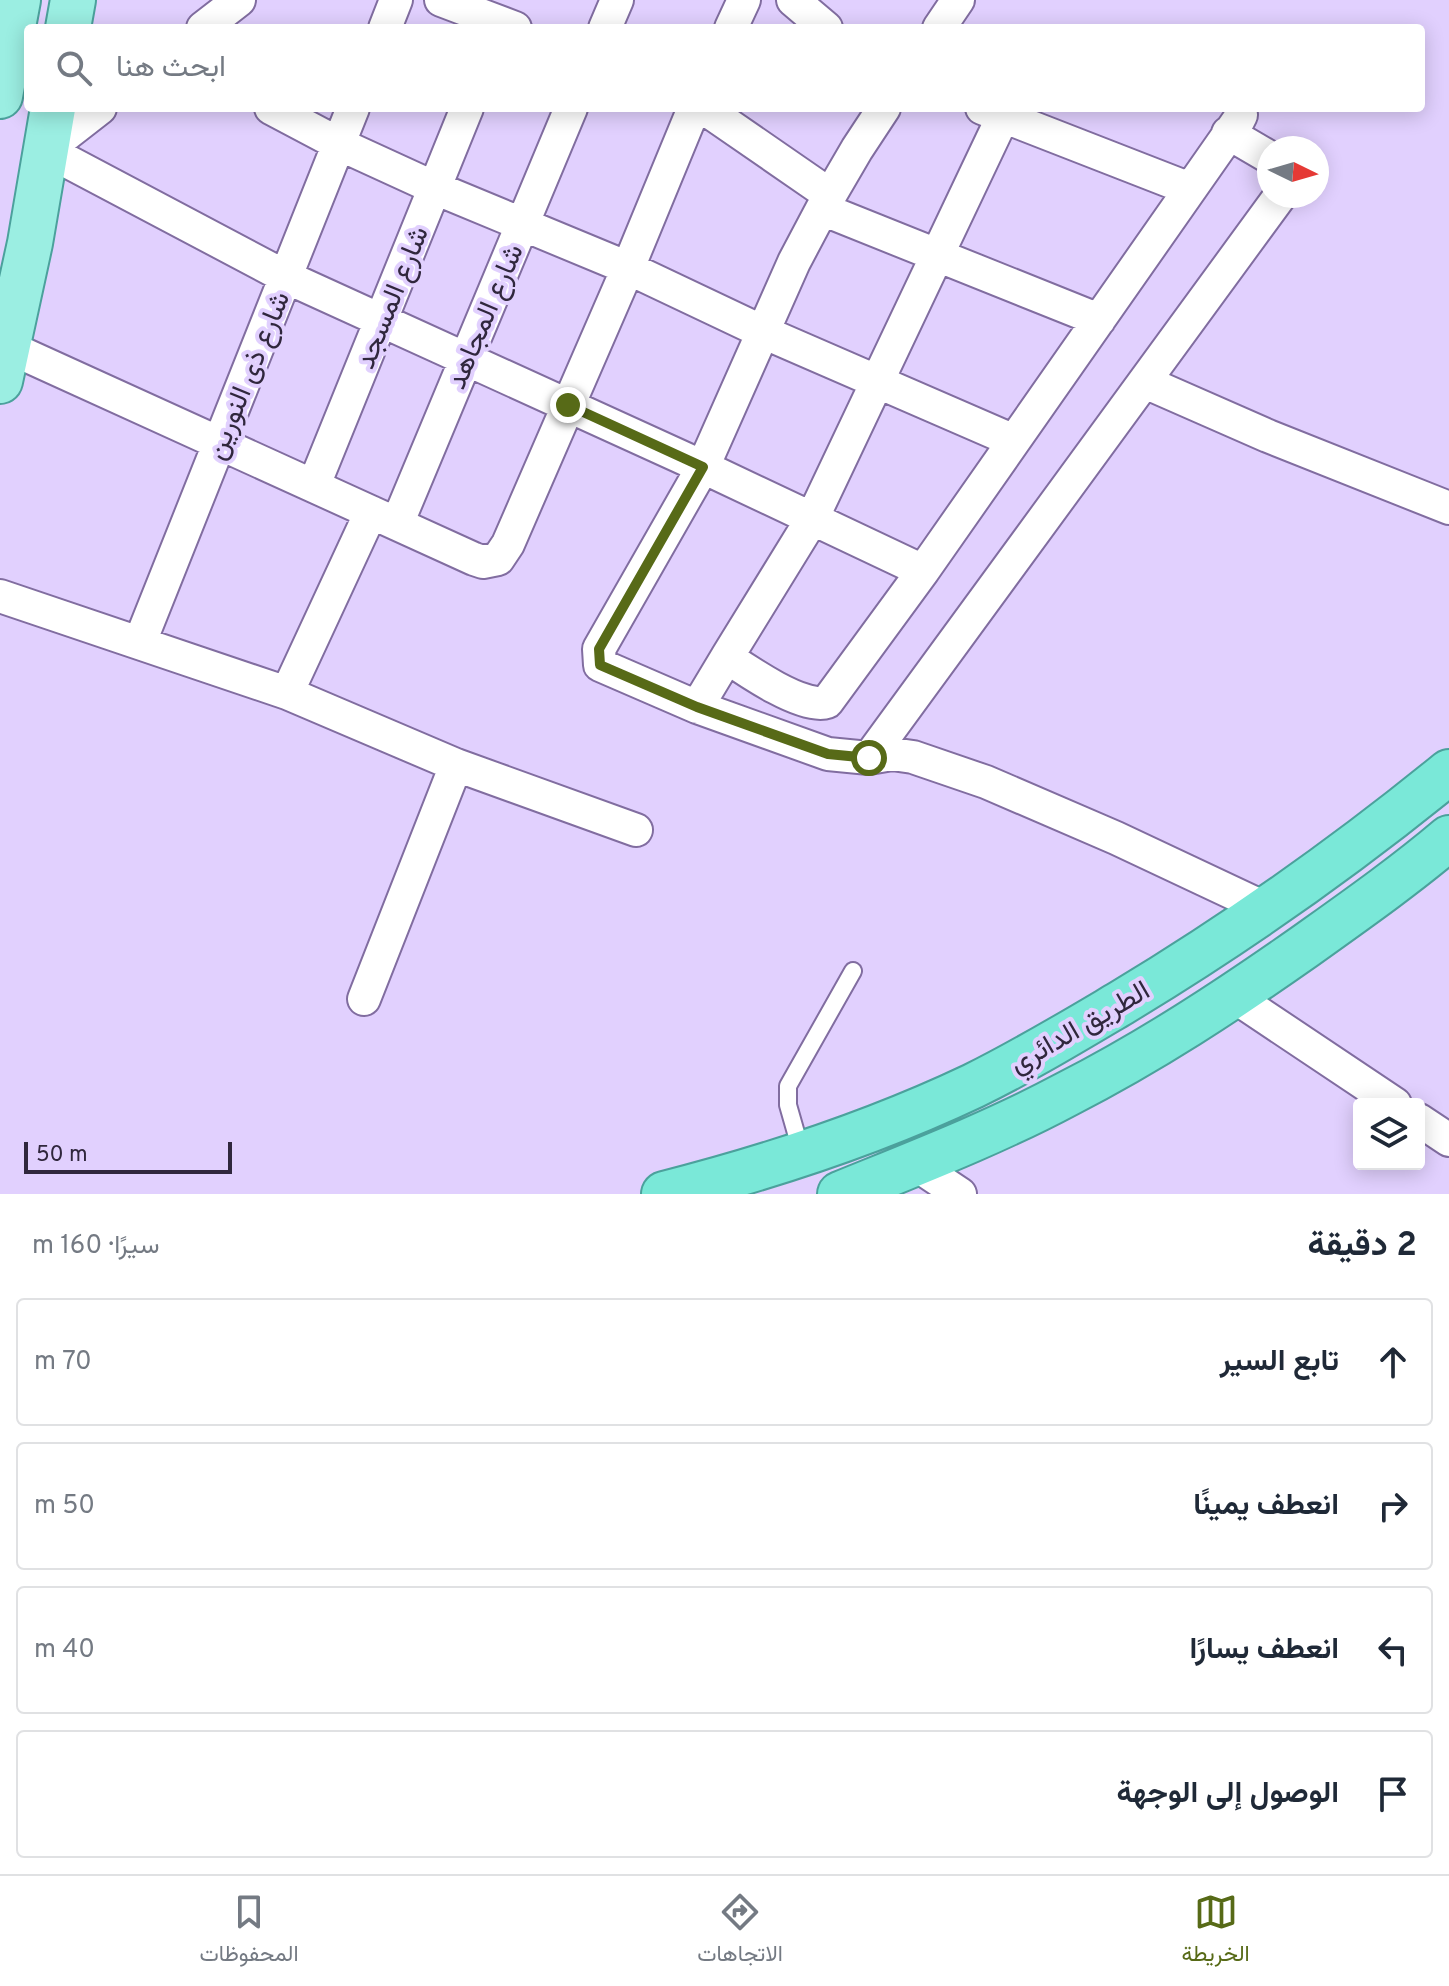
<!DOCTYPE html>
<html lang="ar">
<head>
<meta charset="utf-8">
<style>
  body { margin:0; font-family:Overpass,Vazirmatn,sans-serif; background:#f2f2f3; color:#1f2937; direction:rtl }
  .controls { position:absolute; right:24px; bottom:24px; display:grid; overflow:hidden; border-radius:8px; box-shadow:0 4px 20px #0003 }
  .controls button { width:72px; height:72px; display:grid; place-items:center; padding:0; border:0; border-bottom:2px solid #e0e1e3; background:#fff; color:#1f2937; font:40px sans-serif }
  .compass { position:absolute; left:1257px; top:136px; width:72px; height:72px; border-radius:50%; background:#fff; box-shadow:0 4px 20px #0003; rotate:95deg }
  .scale { position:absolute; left:24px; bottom:20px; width:208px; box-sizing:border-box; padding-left:8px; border:4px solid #30273d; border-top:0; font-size:22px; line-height:28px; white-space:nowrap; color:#30273d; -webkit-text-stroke:6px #e1d0fe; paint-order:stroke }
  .stop { position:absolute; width:24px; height:24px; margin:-18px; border:6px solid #576a17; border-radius:50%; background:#fff }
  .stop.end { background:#576a17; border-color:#fff; box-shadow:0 2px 8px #0008 }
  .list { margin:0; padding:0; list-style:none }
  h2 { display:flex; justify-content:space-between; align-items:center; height:104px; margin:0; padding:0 32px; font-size:34px }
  h2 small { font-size:26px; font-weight:400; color:#747a83 }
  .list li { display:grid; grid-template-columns:52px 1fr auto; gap:24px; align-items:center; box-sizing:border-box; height:128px; margin:0 16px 16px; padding:0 16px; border:2px solid #e0e1e3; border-radius:8px }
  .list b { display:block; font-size:30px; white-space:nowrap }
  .list em { font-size:26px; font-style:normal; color:#747a83 }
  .icon { flex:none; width:44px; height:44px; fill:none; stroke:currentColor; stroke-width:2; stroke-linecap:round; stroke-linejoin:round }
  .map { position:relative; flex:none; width:1449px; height:1194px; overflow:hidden; direction:ltr }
  .search { position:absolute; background:#fff; box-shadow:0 4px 20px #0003; left:24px; right:24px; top:24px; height:88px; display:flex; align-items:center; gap:20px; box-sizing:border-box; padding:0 28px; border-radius:8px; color:#747a83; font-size:30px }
  .sheet { height:680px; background:#fff }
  nav { display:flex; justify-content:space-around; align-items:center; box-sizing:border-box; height:112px; border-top:2px solid #e0e1e3; background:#fff; font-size:22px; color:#747a83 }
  nav a { display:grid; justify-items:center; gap:4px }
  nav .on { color:#576a17 }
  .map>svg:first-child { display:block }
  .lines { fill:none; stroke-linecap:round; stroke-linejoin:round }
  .service-casing { stroke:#816da0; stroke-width:20 }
  .minor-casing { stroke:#816da0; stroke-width:36 }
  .primary-casing { stroke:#4ba19c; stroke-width:48 }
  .trunk-casing { stroke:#4ba19c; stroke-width:48 }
  .service { stroke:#fff; stroke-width:16 }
  .minor { stroke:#fff; stroke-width:32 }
  .primary { stroke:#9beee2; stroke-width:44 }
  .trunk { stroke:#7ae8d8; stroke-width:44 }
  .route { stroke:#576a17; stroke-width:10 }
  .labels { text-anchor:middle; stroke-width:8; stroke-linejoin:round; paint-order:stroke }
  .street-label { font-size:28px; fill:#30273d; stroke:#e1d0fe }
</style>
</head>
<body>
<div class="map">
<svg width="1449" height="1194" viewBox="0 0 1449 1194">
  <rect width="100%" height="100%" fill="#e1d0fe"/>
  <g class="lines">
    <g class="service-casing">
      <path id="service" d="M 802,1154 L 788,1105 L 788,1086 L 853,971"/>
    </g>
    <g class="minor-casing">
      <path id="minor" d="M 441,0 L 515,28
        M 793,0 L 826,28
        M 203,28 L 239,0
        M 385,28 L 396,0
        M 605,28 L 617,0
        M 731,28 L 744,0
        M 939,28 L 958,0
        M 100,108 L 46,150 L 286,277 L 703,467 L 923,571 L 827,702 C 804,710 747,671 727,657 L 812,519 L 1007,108
        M 271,108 L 339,144 L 435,188 L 628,268 L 763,332 L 1014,441
        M 704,108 L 830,195
        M 884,108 L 857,149 L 822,209 L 794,262 L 703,467 L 599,649 L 600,665 L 697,707 L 828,754 L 869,758 L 892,754 L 913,757 L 986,782 L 1116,838 L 1269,910
        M 982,108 L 1190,189
        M 1228,133 L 1269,157
        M 822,209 L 1099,320
        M 8,347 L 474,559 L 483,562 L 498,559 L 508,544 L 628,268 L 694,108
        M 1145,382 L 1268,436 L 1449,508
        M 314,485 L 467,108
        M 397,524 L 571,108
        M 923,571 L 1238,121 L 1241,115 L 1240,108
        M 0,596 L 287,693 L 456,765 L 636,830
        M 140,642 L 353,108
        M 287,693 L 371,512
        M 697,707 L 727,657
        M 869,758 L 1280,196
        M 1235,997 L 1395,1104
        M 364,999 L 456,765
        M 1419,1120 L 1449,1140
        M 915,1164 L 960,1194"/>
    </g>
    <g class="primary-casing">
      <path id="primary" d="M 68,28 L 73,0
        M 0,96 L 18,0
        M 0,381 L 30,243 L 53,108"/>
    </g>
    <g class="trunk-casing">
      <path id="trunk" d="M 664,1194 C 770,1167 874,1133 973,1086 C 1024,1061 1072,1032 1121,1003 C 1237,933 1345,857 1449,772
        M 840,1194 C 916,1163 994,1133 1067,1094 C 1151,1051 1227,1001 1304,947 C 1353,912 1403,877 1449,838"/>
    </g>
    <use href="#service" class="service"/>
    <use href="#minor" class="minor"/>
    <use href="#primary" class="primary"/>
    <use href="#trunk" class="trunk"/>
  </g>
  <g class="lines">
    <path class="route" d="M 568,405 L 703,467 L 599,649 L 600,665 L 697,707 L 828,754 L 869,758"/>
  </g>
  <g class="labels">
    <g class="street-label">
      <text transform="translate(391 297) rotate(-68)" y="10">شارع المسجد</text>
      <text transform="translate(484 316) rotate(-67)" y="10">شارع المجاهد</text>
      <text transform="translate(247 375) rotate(-68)" y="10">شارع ذى النورين</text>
      <text transform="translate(1079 1026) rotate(-30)" y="10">الطريق الدائري</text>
    </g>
  </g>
</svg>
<div class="controls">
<button><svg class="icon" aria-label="layers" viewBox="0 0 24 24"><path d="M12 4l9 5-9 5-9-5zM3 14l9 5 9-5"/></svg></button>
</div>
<svg class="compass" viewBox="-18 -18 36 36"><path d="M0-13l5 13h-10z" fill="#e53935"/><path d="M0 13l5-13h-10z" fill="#747a83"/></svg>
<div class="scale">50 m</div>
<div class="stop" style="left:869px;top:758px"></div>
<div class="stop end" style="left:568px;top:405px"></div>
<div class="search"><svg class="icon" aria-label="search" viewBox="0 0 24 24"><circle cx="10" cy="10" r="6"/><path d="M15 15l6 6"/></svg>ابحث هنا</div>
</div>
<section class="sheet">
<h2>2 دقيقة<small>سيرًا · 160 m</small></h2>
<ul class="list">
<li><svg class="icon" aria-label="ahead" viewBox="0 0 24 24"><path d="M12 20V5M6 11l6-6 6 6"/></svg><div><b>تابع السير</b></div><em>70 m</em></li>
<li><svg class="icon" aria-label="right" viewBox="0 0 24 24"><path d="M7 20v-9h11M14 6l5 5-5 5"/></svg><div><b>انعطف يمينًا</b></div><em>50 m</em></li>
<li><svg class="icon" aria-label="left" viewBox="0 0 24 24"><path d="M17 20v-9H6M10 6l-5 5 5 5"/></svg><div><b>انعطف يسارًا</b></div><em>40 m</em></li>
<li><svg class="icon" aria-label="arrive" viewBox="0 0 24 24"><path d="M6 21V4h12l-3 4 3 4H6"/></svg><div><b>الوصول إلى الوجهة</b></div></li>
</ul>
</section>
<nav>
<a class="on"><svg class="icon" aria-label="map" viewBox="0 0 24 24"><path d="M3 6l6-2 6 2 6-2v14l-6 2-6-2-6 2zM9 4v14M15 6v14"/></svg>الخريطة</a>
<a><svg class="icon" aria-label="directions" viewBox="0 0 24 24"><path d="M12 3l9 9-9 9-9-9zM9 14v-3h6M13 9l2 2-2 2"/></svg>الاتجاهات</a>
<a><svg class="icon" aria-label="saved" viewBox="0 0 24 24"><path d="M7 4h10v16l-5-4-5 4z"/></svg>المحفوظات</a>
</nav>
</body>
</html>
